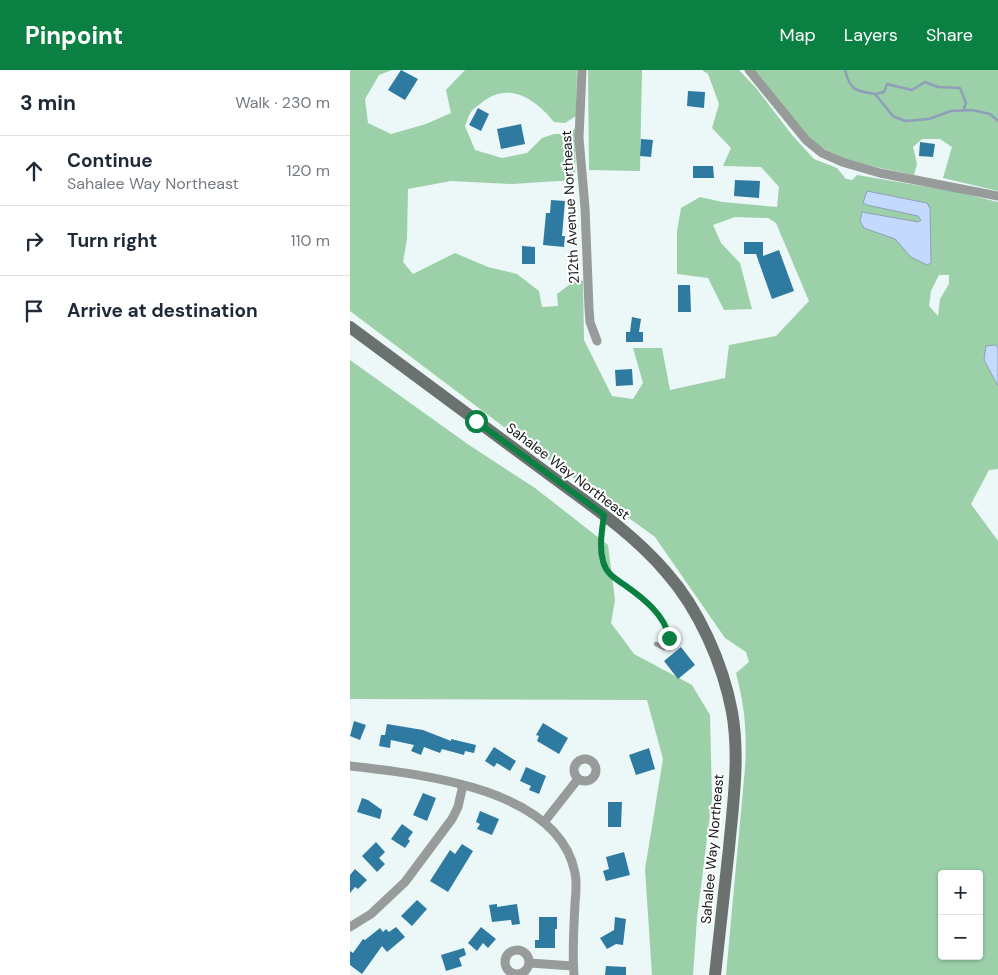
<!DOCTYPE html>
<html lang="en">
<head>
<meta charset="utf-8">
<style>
  body { margin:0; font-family:"DM Sans",sans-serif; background:#f2f2f3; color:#1f2937 }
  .controls { position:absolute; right:15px; bottom:15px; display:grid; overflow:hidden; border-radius:5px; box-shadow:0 1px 4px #0004 }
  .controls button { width:45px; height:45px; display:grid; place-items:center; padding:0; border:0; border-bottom:1px solid #e0e1e3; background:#fff; color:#1f2937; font:25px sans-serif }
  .stop { position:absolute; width:15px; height:15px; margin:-11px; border:4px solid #0b8043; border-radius:50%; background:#fff }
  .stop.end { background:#0b8043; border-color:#fff; box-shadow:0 1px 5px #0008 }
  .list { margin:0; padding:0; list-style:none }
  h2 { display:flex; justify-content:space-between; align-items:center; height:65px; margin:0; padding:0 20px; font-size:21px }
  h2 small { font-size:16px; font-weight:400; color:#747a83 }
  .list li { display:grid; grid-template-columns:32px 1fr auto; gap:15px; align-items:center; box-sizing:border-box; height:70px; padding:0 20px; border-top:1px solid #e0e1e3 }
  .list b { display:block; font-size:19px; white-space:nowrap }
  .list p { margin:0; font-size:16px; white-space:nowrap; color:#747a83 }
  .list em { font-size:16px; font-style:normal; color:#747a83 }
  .icon { flex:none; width:28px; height:28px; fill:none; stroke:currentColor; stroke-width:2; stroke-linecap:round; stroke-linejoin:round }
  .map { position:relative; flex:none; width:648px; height:905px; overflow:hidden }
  header { display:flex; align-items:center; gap:30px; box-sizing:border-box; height:70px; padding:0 25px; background:#0b8043; color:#fff }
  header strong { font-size:24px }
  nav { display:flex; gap:28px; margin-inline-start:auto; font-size:18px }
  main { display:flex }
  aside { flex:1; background:#fff }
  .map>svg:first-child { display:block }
  .green { fill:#9bd0a9; fill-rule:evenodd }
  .water { fill:#c4d9fe; stroke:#8f9fb9 }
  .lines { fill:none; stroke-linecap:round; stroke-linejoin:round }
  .stream { stroke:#8f9fb9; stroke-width:2.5 }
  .building { fill:#2f7aa1 }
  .lane { stroke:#979b9a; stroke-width:4.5 }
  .street { stroke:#979b9a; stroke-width:9 }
  .secondary { stroke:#6b716f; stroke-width:12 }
  .route { stroke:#0b8043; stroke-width:6 }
  .labels { text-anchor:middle; stroke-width:4; stroke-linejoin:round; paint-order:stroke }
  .street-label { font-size:14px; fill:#131717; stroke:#fff }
</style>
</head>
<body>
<header>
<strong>Pinpoint</strong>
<nav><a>Map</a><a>Layers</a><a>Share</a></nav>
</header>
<main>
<aside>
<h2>3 min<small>Walk · 230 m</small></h2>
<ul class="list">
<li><svg class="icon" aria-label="ahead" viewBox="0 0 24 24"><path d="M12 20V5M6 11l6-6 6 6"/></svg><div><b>Continue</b><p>Sahalee Way Northeast</p></div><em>120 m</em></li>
<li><svg class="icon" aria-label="right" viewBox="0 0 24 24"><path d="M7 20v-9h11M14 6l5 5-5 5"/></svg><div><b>Turn right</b></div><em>110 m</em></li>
<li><svg class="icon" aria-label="arrive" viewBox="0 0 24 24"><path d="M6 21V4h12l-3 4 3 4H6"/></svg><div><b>Arrive at destination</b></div></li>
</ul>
</aside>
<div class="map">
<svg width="648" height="905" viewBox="0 0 648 905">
  <rect width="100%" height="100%" fill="#ecf7f8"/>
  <path class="green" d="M 0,0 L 42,0 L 29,5 L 15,29 L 18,53 L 41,64 L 76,54 L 101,43 L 96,20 L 115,0 L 227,0 L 226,46 L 215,53 L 204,52 C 185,28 157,10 130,34 C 127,36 123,39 121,42 C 118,46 117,52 115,56 L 125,80 L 152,88 L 177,83 L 192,68 L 204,64 L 216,64 L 226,58 L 225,110 L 162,114 L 101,111 L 58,119 L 57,169 L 53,192 L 63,204 L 105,183 L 138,197 L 167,204 L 189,221 L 192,237 L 208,236 L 207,224 L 227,209 L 233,211 L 234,270 L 262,326 L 283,329 L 293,313 L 283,278 L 312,278 L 320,320 L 375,308 L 379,275 L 426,266 L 459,231 L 426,153 L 418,148 L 385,147 L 363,155 L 371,173 L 390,193 L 402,239 L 374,240 L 358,208 L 327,204 L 327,161 L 331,138 L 350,127 L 372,132 L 427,137 L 429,117 L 411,97 L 373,96 L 381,78 L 362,58 L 369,34 L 358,4 L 352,0 L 389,0 L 406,18 L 442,65 L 464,89 L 487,98 L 496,109 L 502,110 L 507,105 L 607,122 L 648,132 L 648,399 L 639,400 L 621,434 L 648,471 L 648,905 L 376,905 L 395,698 C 397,661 395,638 386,603 L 399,592 L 396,582 L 375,568 L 305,467 L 170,369 L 0,241 ZM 589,205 L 599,205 L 599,214 L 590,229 L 588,246 L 579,236 L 581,221 ZM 592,804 L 629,804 L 629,886 L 592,886 Z
    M 238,0 L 292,0 L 290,101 L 239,100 Z
    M 402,0 L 648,0 L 648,121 L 593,108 L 602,77 L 590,69 L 572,69 L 563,77 L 567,94 L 564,105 L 526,97 L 492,88 L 469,76 L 454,62 Z
    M 0,290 L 119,375 L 185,418 L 258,475 L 265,530 L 261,553 L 284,584 L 342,615 L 360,645 L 362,729 L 347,848 L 343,905 L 302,905 L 295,799 L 313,689 L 297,630 L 0,629 Z"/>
  <path class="water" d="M 517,121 L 577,133 L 580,138 L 581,193 L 577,195 L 561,187 L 545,169 L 514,158 L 510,151 L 512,142 L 568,152 L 571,150 L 568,146 L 517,135 L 513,133 Z
    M 646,275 L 648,278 L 648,316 L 634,290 L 636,276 Z"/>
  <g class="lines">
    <path class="stream" d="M 495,0 C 500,20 505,21 525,24 L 543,46 L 555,51 L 579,49 L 601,41 L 622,40 L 640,44 L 648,51
      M 525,24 L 534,22 L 537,14 L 562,20 L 575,12 L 588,17 L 610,18 L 616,33 L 613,41"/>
  </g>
  <path class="building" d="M 51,0 L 68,9 L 55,30 L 38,20 Z
    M 338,21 L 355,22 L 354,38 L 337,36 Z
    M 128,38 L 139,44 L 131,61 L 119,55 Z
    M 171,54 L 175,74 L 151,79 L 147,59 Z
    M 291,69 L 303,70 L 301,87 L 290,86 Z
    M 570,72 L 585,74 L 583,87 L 569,86 Z
    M 343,96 L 363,96 L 364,108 L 343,108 Z
    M 385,110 L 410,111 L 409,128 L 384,126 Z
    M 201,130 L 215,131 L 212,166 L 215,166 L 214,177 L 193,175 L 196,143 L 200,143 Z
    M 394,172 L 413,172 L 413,186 L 429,180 L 444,221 L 422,229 L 406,184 L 394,184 Z
    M 172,176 L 185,177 L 185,194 L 172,194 Z
    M 328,215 L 340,215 L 341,242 L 328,242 Z
    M 282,247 L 291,249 L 289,262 L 293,262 L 293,272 L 276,272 L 276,262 L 280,262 Z
    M 282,299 L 283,315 L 266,316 L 265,300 Z
    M 331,577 L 345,595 L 328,609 L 314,591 Z
    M 4,651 L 16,655 L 10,670 L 0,666 Z
    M 193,653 L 218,668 L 209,684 L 187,671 L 189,666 L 186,665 Z
    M 37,654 L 73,660 L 101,671 L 101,669 L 126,675 L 124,683 L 115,681 L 114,685 L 92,679 L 90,683 L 74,677 L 71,685 L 61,681 L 64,675 L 41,670 L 40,678 L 29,676 L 31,665 L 35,665 Z
    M 144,677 L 166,691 L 160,701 L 147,693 L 144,697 L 135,691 Z
    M 299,678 L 305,699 L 286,705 L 279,685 Z
    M 176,697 L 196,706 L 189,724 L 179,720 L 181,716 L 170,711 Z
    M 73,723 L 86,728 L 77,751 L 63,745 Z
    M 12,728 L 18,730 L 32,740 L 30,749 L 7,742 Z
    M 258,732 L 272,732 L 271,757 L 258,757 Z
    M 130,741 L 149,749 L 142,765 L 127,759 L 130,754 L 126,752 Z
    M 52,754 L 63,762 L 58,769 L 60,771 L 55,778 L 41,769 Z
    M 26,772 L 35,782 L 29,788 L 35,794 L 27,802 L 12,786 Z
    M 112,774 L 123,781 L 98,822 L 80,811 L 100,780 L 105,784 Z
    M 274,782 L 280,805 L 256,811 L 253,801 L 259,799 L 256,787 Z
    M 5,799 L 17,810 L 8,819 L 5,817 L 0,823 L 0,805 Z
    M 67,830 L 77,839 L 62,856 L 51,846 Z
    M 147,834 L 147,837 L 167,834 L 170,854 L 162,855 L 161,850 L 142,852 L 139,835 Z
    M 189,847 L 207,847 L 207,859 L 205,859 L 205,878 L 185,878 L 185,870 L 189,870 Z
    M 265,847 L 276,849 L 273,875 L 266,874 L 257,879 L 250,868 L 264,860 Z
    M 46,857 L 55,867 L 37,882 L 32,876 L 12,904 L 0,895 L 0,881 L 3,883 L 13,869 L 15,870 L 30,858 L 33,862 L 36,859 L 39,862 Z
    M 131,857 L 146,869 L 138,878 L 133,873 L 127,881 L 118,873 Z
    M 114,878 L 116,885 L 109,888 L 112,896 L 96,901 L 91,885 Z
    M 256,896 L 276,897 L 276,905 L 255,905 Z"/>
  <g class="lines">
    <path class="lane" d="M 254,447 C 251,461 248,479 253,493 C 258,506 268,510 278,517 C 297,532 321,549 319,575 L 314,578 L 306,574"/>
    <path class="street" d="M 232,0 L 229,68 L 235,138 L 239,238 L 240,252 L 247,271
      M 399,0 L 456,70 L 472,83 L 492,92 L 530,103 L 648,126
      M224 700a11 11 0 1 1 22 0a11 11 0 1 1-22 0Z
      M 0,696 C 70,704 209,718 225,803 C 227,812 226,823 225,833 C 224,857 222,881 224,905
      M 195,751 L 228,709
      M 0,857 L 21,844 L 55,812 L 102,749 L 108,737 L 113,715
      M155 892a12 12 0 1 1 24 0a12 12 0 1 1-24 0Z
      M 180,893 L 223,896"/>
    <path class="secondary" d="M 0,257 C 63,304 126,351 189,397 C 233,430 280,460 316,502 C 349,539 373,594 382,642 C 390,687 383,734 379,778 C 374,820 370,863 365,905"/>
  </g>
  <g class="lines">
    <path class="route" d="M 126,351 L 254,445 C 252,461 249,476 253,491 C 256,504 266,509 276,516 C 293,528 316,546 319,568"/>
  </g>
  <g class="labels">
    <g class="street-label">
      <text transform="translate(220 137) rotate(-93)" y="5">212th Avenue Northeast</text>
      <text transform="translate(218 401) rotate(37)" y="5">Sahalee Way Northeast</text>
      <text transform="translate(362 779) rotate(-85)" y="5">Sahalee Way Northeast</text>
    </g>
  </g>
</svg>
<div class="controls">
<button>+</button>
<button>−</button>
</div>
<div class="stop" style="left:126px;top:351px"></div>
<div class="stop end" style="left:319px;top:568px"></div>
</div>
</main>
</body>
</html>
